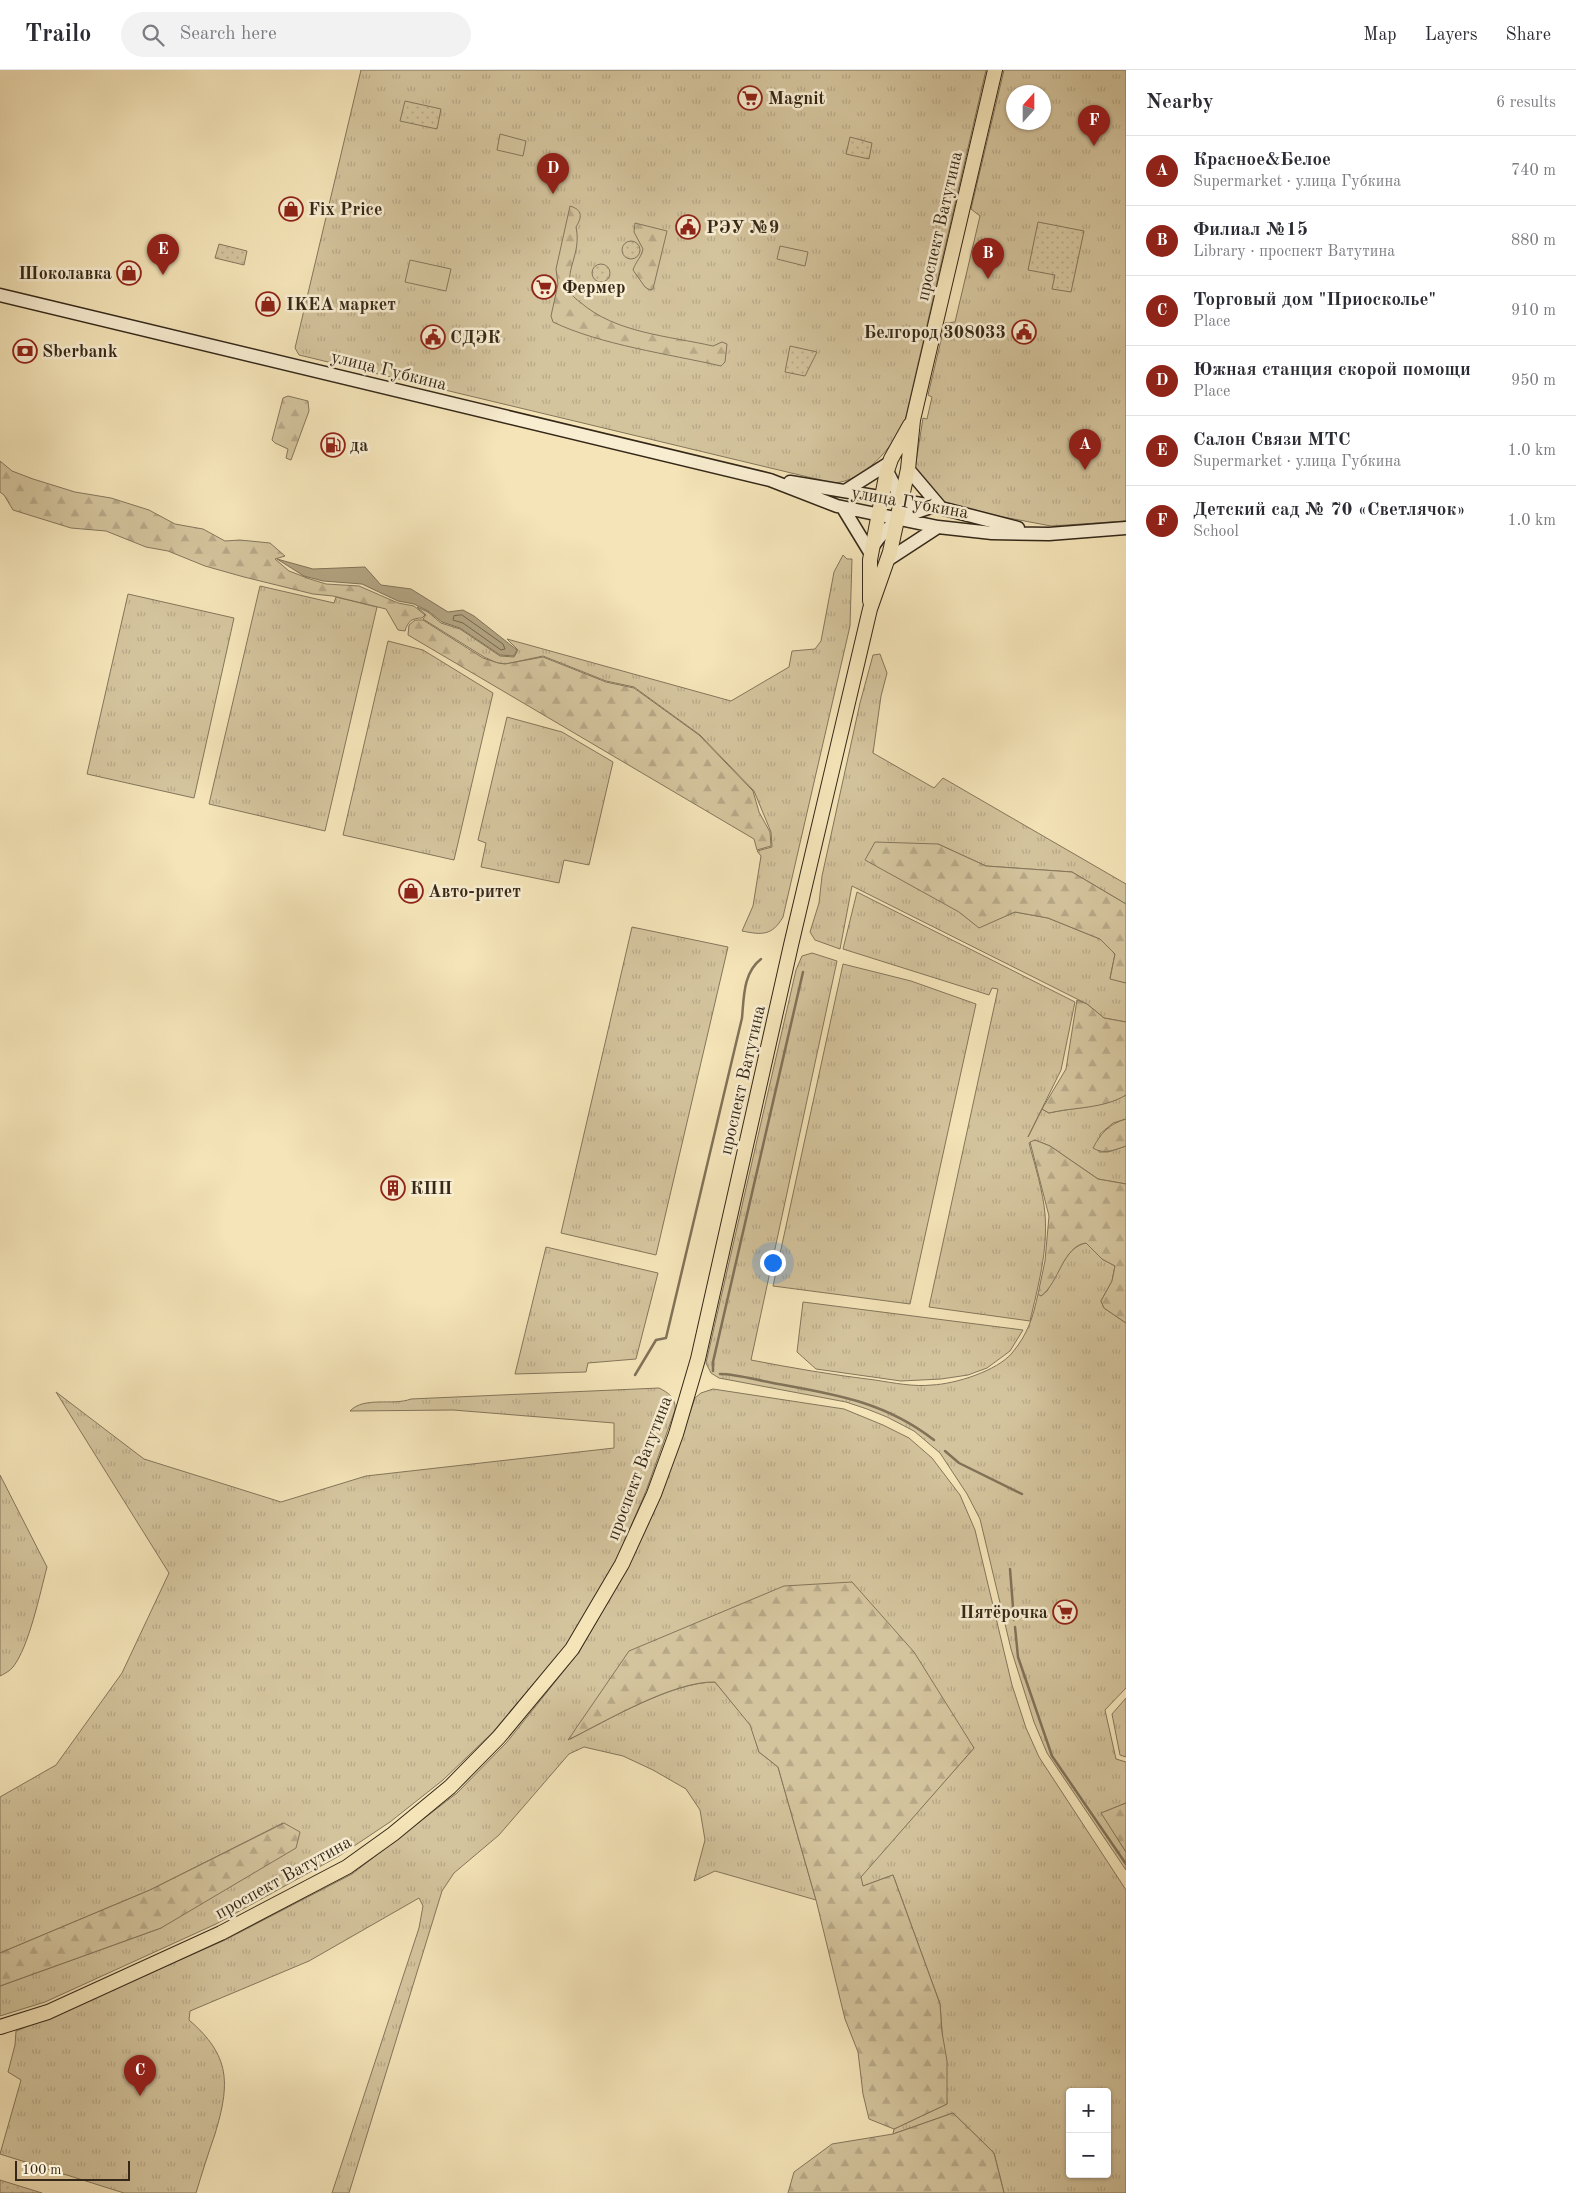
<!DOCTYPE html>
<html lang="en">
<head>
<meta charset="utf-8">
<style>
  body { margin:0; font-family:"Old Standard TT",serif; background:#f2f2f3; color:#2b2b33 }
  .controls { position:absolute; right:15px; bottom:15px; display:grid; overflow:hidden; border-radius:5px; box-shadow:0 1px 4px #0004 }
  .controls button { width:45px; height:45px; display:grid; place-items:center; padding:0; border:0; border-bottom:1px solid #e1e1e2; background:#fff; color:#2b2b33; font:25px sans-serif }
  .compass { position:absolute; left:1006px; top:15px; width:45px; height:45px; border-radius:50%; background:#fff; box-shadow:0 1px 4px #0004; rotate:21deg }
  .scale { position:absolute; left:15px; bottom:12px; width:115px; box-sizing:border-box; padding-left:5px; border:2px solid #352819; border-top:0; font-size:14px; line-height:18px; white-space:nowrap; color:#352819; -webkit-text-stroke:4px #f8edd1; paint-order:stroke }
  .you { position:absolute; left:772px; top:1192px; width:18px; height:18px; margin:-12px; border:4px solid #fff; border-radius:50%; background:#1a73e8; box-shadow:0 0 0 8px #1a73e833 }
  .badge { display:grid; place-items:center; width:32px; height:32px; border-radius:50%; background:#8f2418; color:#fff; font-size:16px; font-weight:700 }
  .pin { position:absolute; translate:-50% -41px; filter:drop-shadow(0 1px 2px #0008) }
  .pin::after { content:''; position:absolute; top:26px; width:18px; height:15px; background:inherit; clip-path:polygon(0 0,100% 0,50% 100%) }
  .list { margin:0; padding:0; list-style:none }
  h2 { display:flex; justify-content:space-between; align-items:center; height:65px; margin:0; padding:0 20px; font-size:21px }
  h2 small { font-size:16px; font-weight:400; color:#7c7c81 }
  .list li { display:grid; grid-template-columns:32px 1fr auto; gap:15px; align-items:center; box-sizing:border-box; height:70px; padding:0 20px; border-top:1px solid #e1e1e2 }
  .list b { display:block; font-size:19px; white-space:nowrap }
  .list p { margin:0; font-size:16px; white-space:nowrap; color:#7c7c81 }
  .list em { font-size:16px; font-style:normal; color:#7c7c81 }
  .icon { flex:none; width:28px; height:28px; fill:none; stroke:currentColor; stroke-width:2; stroke-linecap:round; stroke-linejoin:round }
  .map { position:relative; flex:none; width:1126px; height:2123px; overflow:hidden }
  header { display:flex; align-items:center; gap:30px; box-sizing:border-box; height:70px; padding:0 25px; background:#fff; border-bottom:1px solid #e1e1e2 }
  header strong { font-size:24px }
  nav { display:flex; gap:28px; margin-inline-start:auto; font-size:18px }
  .search { width:350px; height:45px; background:#f2f2f3; display:flex; align-items:center; gap:12px; box-sizing:border-box; padding:0 18px; border-radius:28px; color:#7c7c81; font-size:19px }
  main { display:flex }
  aside { flex:1; background:#fff }
  .map>svg:first-child { display:block }
  .grass { fill:url(#grass-tufts); stroke:#84765b; fill-rule:evenodd }
  .forest { fill:url(#forest-firs); stroke:#84765b }
  .park { fill:url(#park-dots); stroke:#84765b }
  .garden { fill:#d4c49d; stroke:#84765b }
  .water { fill:#b3a482; stroke:#817258 }
  .lines { fill:none; stroke-linecap:round; stroke-linejoin:round }
  .shore { stroke:#74664e; stroke-width:1 }
  .stream { stroke:#817258; stroke-width:2.5 }
  .secondary-casing { stroke:#352819; stroke-width:15 }
  .primary-casing { stroke:#352819; stroke-width:16 }
  .secondary { stroke:#f8edd1; stroke-width:12 }
  .primary { stroke:#f4e4b8; stroke-width:14 }
  .labels { text-anchor:middle; stroke-width:5; stroke-linejoin:round; paint-order:stroke }
  .poi-label { font-size:18px; font-weight:bold; fill:#352819; stroke:#f8edd1; text-anchor:start }
  .street-label { font-size:18px; fill:#352819; stroke:#f8edd1 }
</style>
</head>
<body>
<header>
<strong>Trailo</strong>
<div class="search"><svg class="icon" aria-label="search" viewBox="0 0 24 24"><circle cx="10" cy="10" r="6"/><path d="M15 15l6 6"/></svg>Search here</div>
<nav><a>Map</a><a>Layers</a><a>Share</a></nav>
</header>
<main>
<div class="map">
<svg width="1126" height="2123" viewBox="0 0 1126 2123">
  <defs>
    <pattern id="grass-tufts" width="24" height="20" patternUnits="userSpaceOnUse" patternTransform="scale(1.25)"><rect width="24" height="20" fill="#d4c49d"/><path d="M3 7l-1-3M5 7V3M7 7l1-3M15 17l-1-3M17 17v-4M19 17l1-3" fill="none" stroke="#b7a887"/></pattern>
    <pattern id="forest-firs" width="22" height="20" patternUnits="userSpaceOnUse" patternTransform="scale(1.25)"><rect width="22" height="20" fill="#d4c49d"/><path d="M5 1l3.5 6h-7zM16 11l3.5 6h-7z" fill="#b7a887"/></pattern>
    <pattern id="park-dots" width="8" height="8" patternUnits="userSpaceOnUse" patternTransform="scale(1.25)"><rect width="8" height="8" fill="#d4c49d"/><path d="M2 2h.1M6 6h.1" fill="none" stroke="#b7a887" stroke-width="1.8" stroke-linecap="round"/></pattern>
  </defs>
  <rect width="100%" height="100%" fill="#f4e4b8"/>
  <filter id="stains"><feTurbulence type="fractalNoise" baseFrequency=".004" numOctaves="4"/><feColorMatrix values="0 0 0 0 .2 0 0 0 0 .09 0 0 0 0 .02 0 0 0 .5 -.17"/></filter>
  <radialGradient id="worn" r=".72"><stop offset=".6" stop-color="#630" stop-opacity="0"/><stop offset="1" stop-color="#630" stop-opacity=".3"/></radialGradient>
  <path class="grass" d="M 361,0 L 986,0 L 905,350 C 894,376 864,412 833,413 L 299,285 L 295,278 Z
    M 1004,0 L 1126,0 L 1126,451 L 1051,456 L 998,446 L 944,432 L 915,399 L 923,348 L 927,349 L 932,327 L 928,325 L 945,253 L 955,252 L 980,146 L 971,139 ZM 1014,22 L 1044,22 L 1044,52 L 1014,52 Z
    M 843,485 L 847,489 L 852,489 L 850,556 L 783,847 C 772,866 762,865 742,861 L 753,836 L 761,786 L 757,781 L 772,777 L 771,762 L 754,721 L 700,665 L 634,617 L 606,611 L 543,586 L 506,594 L 497,593 L 484,587 L 423,549 L 426,545 L 417,537 L 428,542 L 441,553 L 460,559 L 500,586 L 514,587 L 518,580 L 507,569 L 731,631 L 789,597 L 792,581 L 815,579 L 821,571 L 834,502 Z
    M 260,516 L 334,533 L 336,527 L 377,537 L 325,761 L 209,734 Z
    M 128,524 L 234,548 L 194,728 L 87,704 Z
    M 388,571 L 423,580 L 493,623 L 454,790 L 343,765 Z
    M 880,584 L 887,603 L 881,626 L 873,683 L 934,718 L 943,708 L 1126,814 L 1126,834 L 1072,802 L 986,796 L 938,774 L 959,842 L 979,857 L 1015,842 L 1048,848 L 1100,869 L 1115,884 L 1110,908 L 1126,913 L 1126,952 L 1104,948 L 1087,934 L 852,816 L 840,879 L 815,870 L 810,862 L 819,833 L 822,806 L 860,633 L 873,585 Z
    M 507,647 L 562,662 L 613,692 L 589,795 L 564,790 L 559,813 L 481,797 L 486,773 L 478,770 Z
    M 857,822 L 1075,932 L 1061,1000 L 1028,1067 L 1042,1039 L 1049,1043 C 1074,1037 1103,1038 1126,1025 L 1126,1049 L 1113,1053 L 1100,1064 L 1099,1082 L 1108,1082 L 1126,1076 L 1126,1114 L 1098,1109 L 1050,1076 L 1035,1070 L 1029,1073 C 1035,1096 1043,1121 1045,1144 C 1048,1181 1038,1216 1030,1251 L 929,1237 L 998,919 L 992,918 L 989,925 L 843,879 Z
    M 632,857 L 728,877 L 656,1185 L 561,1163 Z
    M 812,883 L 837,891 L 751,1290 C 792,1298 833,1305 875,1310 C 894,1313 914,1317 932,1315 C 955,1314 997,1301 1012,1283 C 1028,1264 1033,1247 1038,1224 L 1041,1226 L 1047,1221 C 1056,1206 1067,1176 1086,1173 L 1102,1189 L 1115,1196 L 1112,1211 L 1101,1231 L 1104,1238 L 1126,1253 L 1126,1618 L 1105,1640 L 1116,1689 L 1126,1692 L 1126,1733 L 1102,1743 L 1126,1782 L 1126,1800 L 1047,1683 L 1034,1652 L 1011,1579 L 980,1449 L 967,1424 L 940,1383 L 914,1361 L 887,1347 L 867,1339 L 846,1332 L 719,1308 L 711,1303 L 706,1293 L 796,900 L 802,886 Z
    M 843,894 L 911,911 L 976,934 L 910,1234 L 773,1216 Z
    M 546,1177 L 658,1203 L 636,1289 L 588,1293 L 586,1302 L 515,1304 Z
    M 803,1232 L 1023,1260 L 1010,1281 L 987,1298 L 968,1305 L 941,1309 L 901,1311 L 816,1299 L 797,1282 Z
    M 659,1318 C 669,1323 676,1328 675,1340 L 646,1421 L 616,1491 L 565,1577 L 492,1663 L 443,1710 L 390,1752 L 339,1786 L 216,1854 L 45,1932 L 0,1946 L 0,1916 L 161,1858 L 283,1753 L 150,1820 L 0,1883 L 0,1727 L 56,1695 L 122,1603 L 169,1503 L 56,1322 L 144,1389 L 281,1432 L 366,1406 L 614,1378 L 614,1353 L 453,1340 L 350,1341 C 364,1326 393,1336 411,1329 Z
    M 713,1319 L 844,1339 L 883,1355 L 909,1368 L 932,1388 L 960,1425 L 975,1460 L 1012,1615 L 1026,1658 L 1039,1687 L 1126,1820 L 1126,2123 L 1004,2123 L 994,2083 L 953,2043 L 893,2064 L 894,2059 L 947,2034 L 940,1934 L 893,1805 L 863,1816 L 860,1807 L 974,1678 L 852,1512 L 570,1669 C 608,1650 672,1612 715,1612 L 751,1655 L 759,1682 L 778,1697 L 816,1830 L 715,1801 L 694,1811 L 705,1770 L 700,1740 L 686,1719 L 653,1700 L 623,1686 L 584,1677 L 569,1684 L 499,1765 L 454,1803 L 442,1821 L 349,2123 L 332,2123 L 419,1858 L 423,1836 L 419,1828 L 309,1891 L 190,1941 L 189,1950 C 231,1986 230,2014 215,2064 C 208,2084 202,2103 196,2123 L 124,2123 L 0,2084 L 21,2010 L 8,2002 L 15,1975 L 16,1961 L 49,1948 L 225,1870 L 352,1804 L 457,1723 L 507,1672 L 579,1582 L 628,1497 L 661,1426 L 695,1328 L 701,1323 ZM 1070,2022 L 1107,2022 L 1107,2104 L 1070,2104 Z
    M 0,1405 L 47,1497 C 40,1523 29,1577 13,1597 C 10,1601 4,1604 0,1606 Z
    M 1126,1628 L 1126,1687 L 1120,1685 L 1112,1644 Z"/>
  <path class="forest" d="M 570,136 C 583,140 582,147 576,157 C 582,185 563,200 572,224 C 573,227 577,230 580,232 C 615,263 669,266 713,276 L 722,272 L 727,274 L 725,292 L 721,296 C 669,284 601,275 553,252 L 551,246 L 558,214 L 556,199 Z
    M 635,153 L 667,161 L 653,219 L 650,220 L 645,217 L 633,200 C 636,191 641,188 643,179 L 634,162 Z
    M 288,326 L 308,331 L 309,341 L 291,390 L 286,388 L 288,379 L 275,373 L 272,370 L 283,328 Z
    M 0,391 L 12,401 L 33,409 L 75,422 L 111,428 L 149,440 L 175,454 L 203,459 L 225,471 L 240,470 L 270,473 L 285,486 L 275,489 L 289,501 L 310,509 L 326,514 L 359,516 L 398,533 L 414,536 L 425,545 L 422,548 C 412,548 408,551 405,561 L 398,560 L 386,539 L 333,526 L 313,524 L 244,507 L 205,496 L 168,481 L 146,477 L 106,461 L 71,458 L 13,440 L 4,425 L 0,422 Z
    M 415,550 L 423,550 L 483,588 L 498,593 L 505,594 L 543,587 L 606,612 L 634,618 L 699,665 L 753,721 L 759,742 L 770,762 L 771,776 L 757,780 L 754,769 L 408,565 L 409,555 Z
    M 875,772 L 938,774 L 986,796 L 1072,802 L 1126,834 L 1126,913 L 1110,909 L 1115,884 L 1100,869 L 1048,848 L 1015,842 L 979,858 L 959,842 L 865,790 Z
    M 1077,930 L 1087,934 L 1104,948 L 1126,952 L 1126,1025 C 1103,1039 1074,1037 1049,1043 L 1042,1039 L 1066,999 Z
    M 1126,1049 L 1126,1076 C 1114,1080 1104,1085 1093,1078 C 1101,1063 1109,1054 1126,1049 Z
    M 1035,1070 L 1050,1076 L 1098,1109 L 1126,1114 L 1126,1253 L 1104,1238 L 1101,1231 L 1112,1211 L 1115,1196 L 1102,1189 L 1086,1173 C 1063,1176 1059,1213 1041,1226 L 1038,1224 L 1045,1191 L 1049,1146 L 1030,1072 Z
    M 852,1512 L 914,1582 L 974,1678 L 861,1807 L 863,1816 L 893,1805 L 940,1934 L 942,1962 L 947,1991 L 947,2034 L 894,2059 L 869,2049 L 863,2024 L 858,1982 L 845,1949 L 816,1830 L 778,1697 L 759,1682 L 750,1655 L 715,1612 C 673,1611 606,1651 568,1670 L 629,1581 L 784,1516 Z
    M 1126,1733 L 1126,1782 L 1101,1743 Z
    M 284,1753 L 300,1762 L 296,1778 L 161,1858 L 0,1916 L 0,1883 L 150,1820 Z
    M 953,2043 L 994,2083 L 1004,2123 L 788,2123 L 794,2102 L 832,2074 L 893,2064 Z"/>
  <path class="park" d="M 405,31 L 441,39 L 437,59 L 400,51 Z
    M 850,67 L 872,73 L 869,89 L 846,84 Z
    M 1038,152 L 1084,161 L 1071,222 L 1052,219 L 1055,205 L 1028,200 Z
    M622 180a9 9 0 1 1 18 0a9 9 0 1 1-18 0Z
    M 219,174 L 247,181 L 244,195 L 215,188 Z
    M592 203a9 9 0 1 1 18 0a9 9 0 1 1-18 0Z
    M 790,276 L 817,282 L 805,306 L 785,302 Z
    M 0,2110 L 42,2123 L 0,2123 Z"/>
  <path class="garden" d="M 500,64 L 526,71 L 523,86 L 497,80 Z
    M 780,176 L 808,182 L 805,196 L 777,189 Z
    M 410,190 L 451,199 L 446,221 L 405,212 Z"/>
  <path class="water" d="M 277,489 L 313,499 L 365,497 L 381,515 L 411,519 L 448,542 L 463,540 L 474,546 L 517,580 L 514,586 L 500,585 L 460,558 L 442,552 L 428,541 L 414,534 L 398,531 L 362,514 L 323,511 L 304,506 Z"/>
  <g class="lines">
    <path class="shore" d="M 462,545 L 503,574 L 505,579 L 501,580 L 463,553 L 453,550 L 454,546 Z"/>
    <path class="stream" d="M 713,1301 L 713,1292 L 803,902
      M 720,1304 C 737,1304 756,1310 773,1313 C 833,1324 884,1331 934,1370
      M 635,1305 L 656,1270 L 666,1268 L 742,948 C 744,927 743,903 761,889
      M 945,1381 L 959,1393 L 1022,1424
      M 1010,1499 L 1014,1550
      M 1015,1557 L 1018,1587 L 1052,1686 L 1126,1794"/>
    <g class="secondary-casing">
      <path id="secondary" d="M 0,225 L 770,410 L 837,436 L 938,457 L 992,463 L 1049,464 L 1126,458
        M 908,399 L 941,438
        M 887,401 L 904,435
        M 790,412 L 933,436 L 1018,458
        M 845,421 L 889,393
        M 843,438 L 871,484
        M 873,476 C 890,451 903,446 931,437
        M 889,489 L 938,457"/>
    </g>
    <g class="primary-casing">
      <path id="primary" d="M 870,531 L 870,490 L 887,401 L 891,389 L 910,355
        M 0,1957 L 48,1942 L 221,1863 L 347,1797 L 393,1764 L 450,1717 L 499,1667 L 572,1579 L 622,1494 L 654,1424 L 676,1364 L 698,1289 L 791,875 L 870,539 L 890,482 L 908,399 L 913,350 L 995,0"/>
    </g>
    <use href="#secondary" class="secondary"/>
    <use href="#primary" class="primary"/>
  </g>
  <defs>
    <g id="supermarket-ring" transform="scale(1.25)"><circle r="9.5" fill="#f8edd1" stroke="#8f2418" stroke-width="1.5"/><path d="M-6-5.5h2.5l.6 2H6L4.5 2H-2.5L-4.4-4H-6ZM-1.5 3.2a1.3 1.3 0 1 0 .1 0ZM3 3.2a1.3 1.3 0 1 0 .1 0Z" fill="#8f2418"/></g>
    <g id="shop-ring" transform="scale(1.25)"><circle r="9.5" fill="#f8edd1" stroke="#8f2418" stroke-width="1.5"/><path d="M-5-2.5h2.3a2.7 3.5 0 0 1 5.4 0H5L5.5 6h-11ZM-1.5-2.5h3a1.5 2.3 0 0 0-3 0Z" fill="#8f2418"/></g>
    <g id="civic-ring" transform="scale(1.25)"><circle r="9.5" fill="#f8edd1" stroke="#8f2418" stroke-width="1.5"/><path d="M-.6-6.5H3V-4.5H.6V-3L4-1V1h2V6H-6V1h2V-1L-.6-3ZM-1.2 2.5V6h2.4V2.5Z" fill="#8f2418"/></g>
    <g id="bank-ring" transform="scale(1.25)"><circle r="9.5" fill="#f8edd1" stroke="#8f2418" stroke-width="1.5"/><path d="M-6-4H6V4H-6ZM0-2.3a2.3 2.3 0 1 0 0 4.6a2.3 2.3 0 1 0 0-4.6Z" fill="#8f2418"/></g>
    <g id="fuel-ring" transform="scale(1.25)"><circle r="9.5" fill="#f8edd1" stroke="#8f2418" stroke-width="1.5"/><path d="M-5.5-6h7V0h2V4h1.3V-2.5L3-4.5l.8-.8L6-3V5H2.5V1h-1V6h-7ZM-4.2-4.7v3.2H.2V-4.7Z" fill="#8f2418"/></g>
    <g id="building-ring" transform="scale(1.25)"><circle r="9.5" fill="#f8edd1" stroke="#8f2418" stroke-width="1.5"/><path d="M-4-6H4V6H1V3H-1V6H-4ZM-2.5-4.3h1.7v1.8h-1.7ZM.8-4.3h1.7v1.8H.8ZM-2.5-1h1.7V.8h-1.7ZM.8-1h1.7V.8H.8Z" fill="#8f2418"/></g>
  </defs>
  <g fill-rule="evenodd">
    <use href="#supermarket-ring" x="750" y="28"/>
    <use href="#shop-ring" x="291" y="139"/>
    <use href="#civic-ring" x="688" y="157"/>
    <use href="#shop-ring" x="129" y="203"/>
    <use href="#supermarket-ring" x="544" y="217"/>
    <use href="#shop-ring" x="268" y="234"/>
    <use href="#civic-ring" x="1024" y="262"/>
    <use href="#civic-ring" x="433" y="267"/>
    <use href="#bank-ring" x="25" y="281"/>
    <use href="#fuel-ring" x="333" y="375"/>
    <use href="#shop-ring" x="411" y="821"/>
    <use href="#building-ring" x="393" y="1118"/>
    <use href="#supermarket-ring" x="1065" y="1542"/>
  </g>
  <g class="labels">
    <g class="poi-label">
      <text x="768" y="34">Magnit</text>
      <text x="308" y="145">Fix Price</text>
      <text x="706" y="163">РЭУ №9</text>
      <text x="112" y="209" text-anchor="end">Шоколавка</text>
      <text x="562" y="223">Фермер</text>
      <text x="286" y="240">IKEA маркет</text>
      <text x="1006" y="268" text-anchor="end">Белгород 308033</text>
      <text x="450" y="273">СДЭК</text>
      <text x="42" y="287">Sberbank</text>
      <text x="350" y="381">да</text>
      <text x="428" y="827">Авто-ритет</text>
      <text x="410" y="1124">КПП</text>
      <text x="1048" y="1548" text-anchor="end">Пятёрочка</text>
    </g>
    <g class="street-label">
      <text transform="translate(939 156) rotate(-77)" y="6">проспект Ватутина</text>
      <text transform="translate(389 300) rotate(14)" y="6">улица Губкина</text>
      <text transform="translate(910 432) rotate(10)" y="6">улица Губкина</text>
      <text transform="translate(742 1010) rotate(-77)" y="6">проспект Ватутина</text>
      <text transform="translate(639 1398) rotate(-69)" y="6">проспект Ватутина</text>
      <text transform="translate(283 1807) rotate(-29)" y="6">проспект Ватутина</text>
    </g>
  </g>
  <rect width="100%" height="100%" filter="url(#stains)"/>
  <rect width="100%" height="100%" fill="url(#worn)"/>
</svg>
<div class="controls">
<button>+</button>
<button>−</button>
</div>
<svg class="compass" viewBox="-18 -18 36 36"><path d="M0-13l5 13h-10z" fill="#e53935"/><path d="M0 13l5-13h-10z" fill="#7c7c81"/></svg>
<div class="scale">100 m</div>
<div class="you"></div>
<div class="pin badge" style="left:1085px;top:400px">A</div>
<div class="pin badge" style="left:988px;top:209px">B</div>
<div class="pin badge" style="left:140px;top:2026px">C</div>
<div class="pin badge" style="left:553px;top:124px">D</div>
<div class="pin badge" style="left:163px;top:205px">E</div>
<div class="pin badge" style="left:1094px;top:76px">F</div>
</div>
<aside>
<h2>Nearby<small>6 results</small></h2>
<ul class="list">
<li><span class="badge">A</span><div><b>Красное&amp;Белое</b><p>Supermarket · улица Губкина</p></div><em>740 m</em></li>
<li><span class="badge">B</span><div><b>Филиал №15</b><p>Library · проспект Ватутина</p></div><em>880 m</em></li>
<li><span class="badge">C</span><div><b>Торговый дом &quot;Приосколье&quot;</b><p>Place</p></div><em>910 m</em></li>
<li><span class="badge">D</span><div><b>Южная станция скорой помощи</b><p>Place</p></div><em>950 m</em></li>
<li><span class="badge">E</span><div><b>Салон Связи МТС</b><p>Supermarket · улица Губкина</p></div><em>1.0 km</em></li>
<li><span class="badge">F</span><div><b>Детский сад № 70 «Светлячок»</b><p>School</p></div><em>1.0 km</em></li>
</ul>
</aside>
</main>
</body>
</html>
